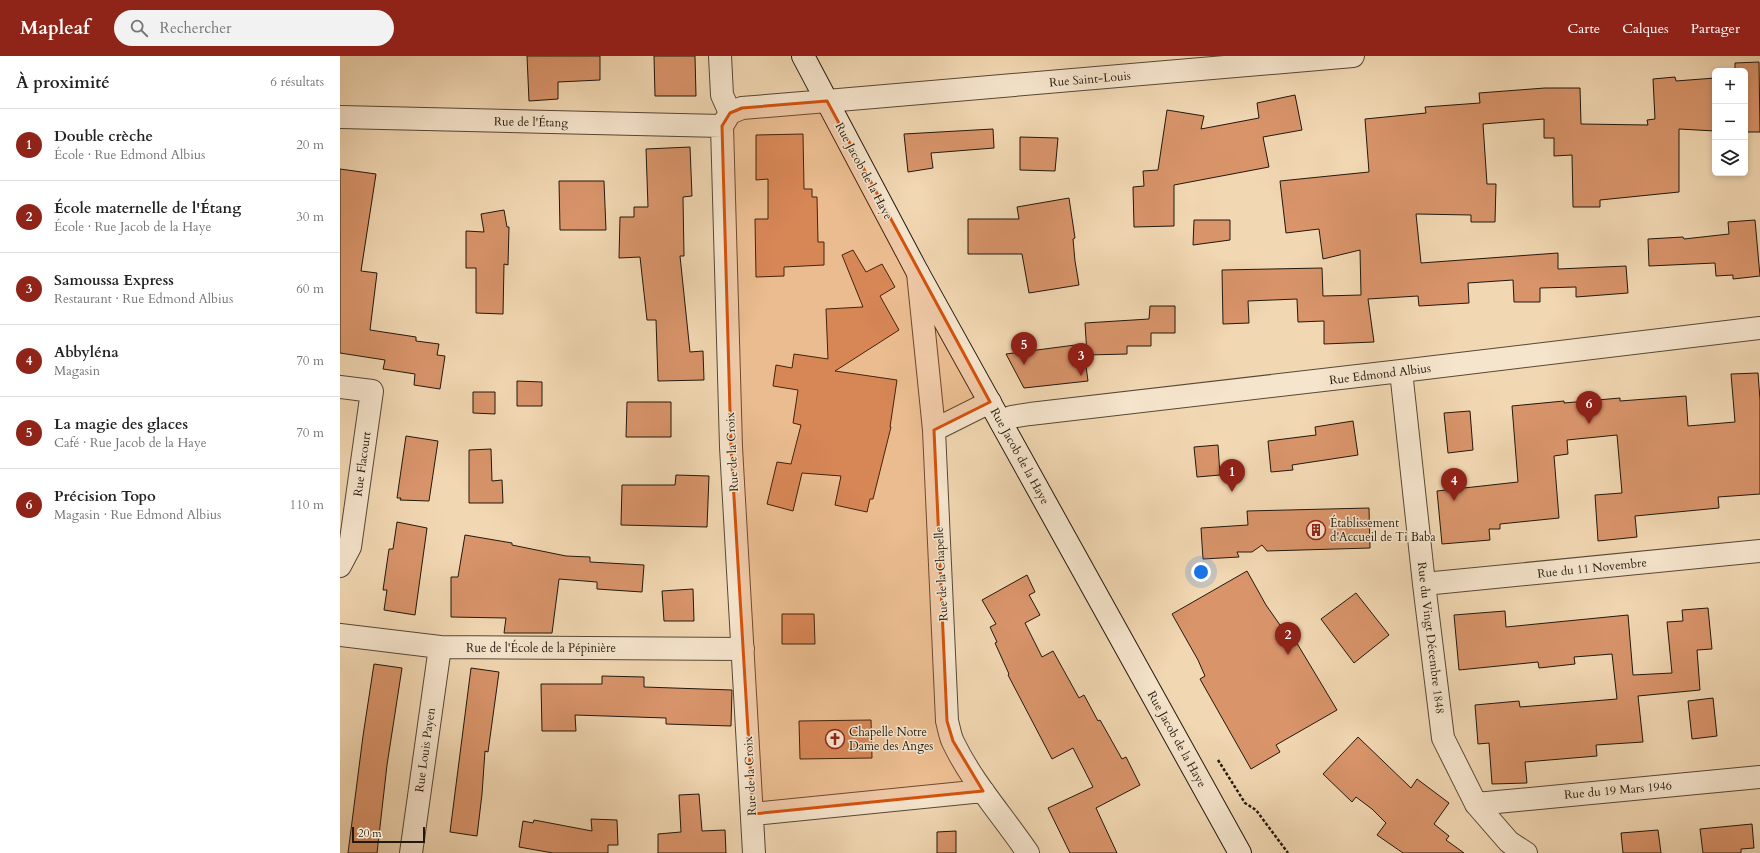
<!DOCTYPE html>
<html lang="fr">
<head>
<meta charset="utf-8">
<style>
  body { margin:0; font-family:Cardo,serif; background:#f2f2f2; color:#222 }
  .controls { position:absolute; right:12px; top:12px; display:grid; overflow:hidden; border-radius:6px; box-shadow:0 2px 6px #0003 }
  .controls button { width:36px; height:36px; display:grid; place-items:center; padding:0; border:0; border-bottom:1px solid #e0e0e0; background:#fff; color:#222; font:20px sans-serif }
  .scale { position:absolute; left:12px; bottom:10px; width:73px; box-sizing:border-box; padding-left:4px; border:2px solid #22180c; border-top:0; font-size:11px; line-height:14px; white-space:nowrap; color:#22180c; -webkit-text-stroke:3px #f6e5cd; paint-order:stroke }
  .you { position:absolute; left:861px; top:516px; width:14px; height:14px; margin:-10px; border:3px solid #fff; border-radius:50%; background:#1a73e8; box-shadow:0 0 0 6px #1a73e833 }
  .badge { display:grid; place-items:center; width:26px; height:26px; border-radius:50%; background:#8f2418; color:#fff; font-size:13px; font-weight:700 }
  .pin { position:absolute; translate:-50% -33px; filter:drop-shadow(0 1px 2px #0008) }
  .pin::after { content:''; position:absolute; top:21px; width:14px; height:12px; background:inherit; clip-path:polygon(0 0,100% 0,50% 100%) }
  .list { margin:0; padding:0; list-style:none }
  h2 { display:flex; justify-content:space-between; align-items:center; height:52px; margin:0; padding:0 16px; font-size:17px }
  h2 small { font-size:13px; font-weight:400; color:#767676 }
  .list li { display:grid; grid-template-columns:26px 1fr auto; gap:12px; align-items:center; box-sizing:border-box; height:72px; padding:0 16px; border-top:1px solid #e0e0e0 }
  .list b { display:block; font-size:15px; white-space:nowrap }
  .list p { margin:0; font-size:13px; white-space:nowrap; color:#767676 }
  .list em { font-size:13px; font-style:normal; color:#767676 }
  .icon { flex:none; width:22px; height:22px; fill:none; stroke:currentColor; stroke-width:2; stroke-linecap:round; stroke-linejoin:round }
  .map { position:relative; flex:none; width:1420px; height:797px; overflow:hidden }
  header { display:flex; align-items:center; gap:24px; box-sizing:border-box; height:56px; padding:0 20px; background:#8f2418; color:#fff }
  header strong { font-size:19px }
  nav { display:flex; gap:22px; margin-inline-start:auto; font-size:14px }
  .search { width:280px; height:36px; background:#f2f2f2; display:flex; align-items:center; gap:10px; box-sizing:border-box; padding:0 14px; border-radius:22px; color:#767676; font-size:15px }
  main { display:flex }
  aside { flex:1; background:#fff }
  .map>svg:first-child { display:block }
  .building { fill:#d9946a; stroke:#22180c }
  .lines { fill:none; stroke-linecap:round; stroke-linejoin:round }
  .minor-casing { stroke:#564836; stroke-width:24 }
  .tertiary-casing { stroke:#564836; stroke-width:24 }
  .secondary-casing { stroke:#22180c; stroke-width:24 }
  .path { stroke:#22180c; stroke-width:2.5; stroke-dasharray:3 2; stroke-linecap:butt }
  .minor { stroke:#f6e5cd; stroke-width:22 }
  .tertiary { stroke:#f6e5cd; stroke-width:22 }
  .secondary { stroke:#f6e5cd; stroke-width:22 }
  .marked { fill:#d4520c; fill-opacity:0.2; stroke:#d4520c; stroke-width:3; stroke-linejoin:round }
  .labels { text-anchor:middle; stroke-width:3; stroke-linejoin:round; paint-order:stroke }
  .street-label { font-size:12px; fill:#22180c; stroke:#f6e5cd }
  .poi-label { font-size:12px; fill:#22180c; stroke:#f6e5cd; text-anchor:start }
</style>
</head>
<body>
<header>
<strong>Mapleaf</strong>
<div class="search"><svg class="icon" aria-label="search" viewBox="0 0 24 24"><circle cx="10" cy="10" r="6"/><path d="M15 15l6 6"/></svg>Rechercher</div>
<nav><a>Carte</a><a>Calques</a><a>Partager</a></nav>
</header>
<main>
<aside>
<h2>À proximité<small>6 résultats</small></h2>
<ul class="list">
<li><span class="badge">1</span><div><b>Double crèche</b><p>École · Rue Edmond Albius</p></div><em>20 m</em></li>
<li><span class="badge">2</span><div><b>École maternelle de l'Étang</b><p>École · Rue Jacob de la Haye</p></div><em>30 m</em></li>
<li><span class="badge">3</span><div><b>Samoussa Express</b><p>Restaurant · Rue Edmond Albius</p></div><em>60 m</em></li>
<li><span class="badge">4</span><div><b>Abbyléna</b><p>Magasin</p></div><em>70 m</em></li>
<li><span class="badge">5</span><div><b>La magie des glaces</b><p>Café · Rue Jacob de la Haye</p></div><em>70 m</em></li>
<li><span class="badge">6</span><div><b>Précision Topo</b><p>Magasin · Rue Edmond Albius</p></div><em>110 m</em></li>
</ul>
</aside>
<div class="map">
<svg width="1420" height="797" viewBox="0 0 1420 797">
  <rect width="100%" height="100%" fill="#f1d7b2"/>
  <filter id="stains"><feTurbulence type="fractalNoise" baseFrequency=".005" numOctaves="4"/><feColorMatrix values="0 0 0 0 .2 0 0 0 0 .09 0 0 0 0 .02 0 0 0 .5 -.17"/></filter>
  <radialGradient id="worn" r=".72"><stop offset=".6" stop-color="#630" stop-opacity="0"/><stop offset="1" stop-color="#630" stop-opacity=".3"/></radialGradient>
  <path class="building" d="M 187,0 L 260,0 L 260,24 L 218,26 L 218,43 L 189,45 Z
    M 314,0 L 355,0 L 356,40 L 315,40 Z
    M 1419,6 L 1420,76 L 1405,76 L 1405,15 L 1395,15 L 1395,7 Z
    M 1335,21 L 1336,25 L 1375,22 L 1375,75 L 1339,73 L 1339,136 L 1260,144 L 1260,151 L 1233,151 L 1232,99 L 1214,100 L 1214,82 L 1204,82 L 1204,63 L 1143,68 L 1147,128 L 1156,128 L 1155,166 L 1131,166 L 1131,159 L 1076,158 L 1081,207 L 1218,197 L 1218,213 L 1286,210 L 1288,237 L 1236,241 L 1236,231 L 1200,232 L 1200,246 L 1174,246 L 1173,224 L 1128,227 L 1129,247 L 1079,250 L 1078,240 L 1028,243 L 1034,286 L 984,288 L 984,265 L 958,266 L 957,243 L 908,245 L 909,267 L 883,268 L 882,214 L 982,212 L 983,240 L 1021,239 L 1020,194 L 983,203 L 979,173 L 946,177 L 940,125 L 1029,116 L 1025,63 L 1086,57 L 1085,51 L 1140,47 L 1139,37 L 1205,32 L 1240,32 L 1241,68 L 1308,69 L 1307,64 L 1315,63 L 1313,23 Z
    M 955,39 L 962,74 L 923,81 L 929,111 L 834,129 L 834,170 L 794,171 L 793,131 L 804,130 L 803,115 L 818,114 L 827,54 L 864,60 L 861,73 L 919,62 L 917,47 Z
    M 653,73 L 654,92 L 591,97 L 593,112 L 568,116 L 564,78 Z
    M 463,78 L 464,133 L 472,133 L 472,141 L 477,141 L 478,186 L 484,186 L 484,209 L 444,211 L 444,220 L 416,221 L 415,163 L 428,163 L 428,123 L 416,124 L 416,79 Z
    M 680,81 L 718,82 L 715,115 L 680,114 Z
    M 350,91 L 352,140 L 343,141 L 344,200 L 340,200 L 350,296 L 363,295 L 364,324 L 318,325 L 316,264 L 307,264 L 300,201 L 279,202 L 280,161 L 294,161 L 294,151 L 308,151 L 306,93 Z
    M 0,113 L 36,118 L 21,215 L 37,217 L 30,274 L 76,281 L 76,285 L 99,288 L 97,299 L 105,300 L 100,333 L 74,329 L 75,318 L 43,313 L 45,304 L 0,297 Z
    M 219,125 L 264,125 L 266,174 L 220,174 Z
    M 729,142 L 735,182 L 733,183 L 735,205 L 739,229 L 689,237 L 682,198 L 628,198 L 628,163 L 679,163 L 677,151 Z
    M 164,154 L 167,171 L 169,171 L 168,209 L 164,208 L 163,258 L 136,257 L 136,212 L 126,212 L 126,175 L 144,176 L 141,158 Z
    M 854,164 L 890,164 L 890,184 L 853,189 Z
    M 1415,164 L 1420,220 L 1393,223 L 1393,219 L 1376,220 L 1375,207 L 1309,210 L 1308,183 L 1343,181 L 1344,183 L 1389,178 L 1388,166 Z
    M 513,194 L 526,216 L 542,208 L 555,231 L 540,240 L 559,274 L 495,315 L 557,324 L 550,371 L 551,371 L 533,443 L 530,443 L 527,456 L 495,449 L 501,420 L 462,417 L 453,455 L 427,448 L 437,406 L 451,408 L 461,369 L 453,367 L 458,334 L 433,330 L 436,309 L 452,312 L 454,298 L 488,303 L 486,253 L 523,251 L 502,199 Z
    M 810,250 L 835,250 L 835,277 L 811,277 L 811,290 L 787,290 L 787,298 L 747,299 L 745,267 L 809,263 Z
    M 743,288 L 748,325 L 684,332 L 666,298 Z
    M 1418,317 L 1420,344 L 1420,438 L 1378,441 L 1379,452 L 1295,460 L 1297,481 L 1258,485 L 1255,439 L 1282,437 L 1277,379 L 1227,384 L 1228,398 L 1214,400 L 1219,462 L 1160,468 L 1160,473 L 1149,473 L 1150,484 L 1102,488 L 1097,435 L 1178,426 L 1172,350 L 1224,345 L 1224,347 L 1280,342 L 1280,345 L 1346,340 L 1348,370 L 1395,366 L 1391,318 Z
    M 177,325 L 202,326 L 202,350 L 177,350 Z
    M 133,336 L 155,336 L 155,358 L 133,357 Z
    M 287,346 L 331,346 L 331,381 L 286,381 Z
    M 1130,355 L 1133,394 L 1108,397 L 1104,357 Z
    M 1013,365 L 1018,399 L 952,409 L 953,414 L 931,416 L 928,385 L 976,379 L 975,371 Z
    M 66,380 L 98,385 L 89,445 L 60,444 L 61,442 L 57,442 Z
    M 878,389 L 880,419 L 857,421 L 854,391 Z
    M 151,393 L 152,425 L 162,424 L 163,447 L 129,447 L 129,394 Z
    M 336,419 L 369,420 L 367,471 L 281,469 L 282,429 L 335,429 Z
    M 1029,452 L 1030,492 L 927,495 L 922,489 L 912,496 L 897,496 L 899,501 L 863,503 L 861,472 L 908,469 L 907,455 Z
    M 57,466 L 87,472 L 75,559 L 44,554 L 47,534 L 43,534 L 49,493 L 53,493 Z
    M 125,479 L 172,487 L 172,489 L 226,500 L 250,501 L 250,506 L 304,509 L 302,536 L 257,533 L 257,526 L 219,523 L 212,577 L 164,577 L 166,562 L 111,561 L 111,521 L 118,521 Z
    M 907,515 L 926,549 L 940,569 L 946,569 L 997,654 L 936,689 L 940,696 L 911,713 L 860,623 L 865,620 L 858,604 L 832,558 Z
    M 687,519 L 695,536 L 689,539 L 700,559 L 685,567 L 702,601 L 713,595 L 739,642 L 744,639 L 758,665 L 760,664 L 782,703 L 786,701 L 800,729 L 756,752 L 777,797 L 730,797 L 708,752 L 753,731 L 733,692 L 712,703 L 668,619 L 669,618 L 655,587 L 657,586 L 650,571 L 656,568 L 642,544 Z
    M 353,533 L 354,565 L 324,565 L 322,535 Z
    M 1016,537 L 1049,579 L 1014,607 L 981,563 Z
    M 1368,552 L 1372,593 L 1357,594 L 1360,634 L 1298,640 L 1303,686 L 1256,689 L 1257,700 L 1185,706 L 1187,727 L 1152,728 L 1149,687 L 1138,688 L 1135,649 L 1179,645 L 1180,651 L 1277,643 L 1272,598 L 1234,601 L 1235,608 L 1199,612 L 1198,606 L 1119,614 L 1114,559 L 1165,555 L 1166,571 L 1288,559 L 1293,619 L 1332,617 L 1327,566 L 1343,565 L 1342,554 Z
    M 442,558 L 474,558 L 475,588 L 442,588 Z
    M 34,608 L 62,612 L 47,709 L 37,797 L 8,797 L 23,680 Z
    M 131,612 L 159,616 L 148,696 L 145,695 L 142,738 L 137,780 L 110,776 Z
    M 262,620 L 304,621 L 304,631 L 392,634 L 391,670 L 326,668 L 326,662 L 235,659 L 236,675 L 202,675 L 201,628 L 262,628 Z
    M 1373,642 L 1377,680 L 1352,683 L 1348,645 Z
    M 531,664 L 532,702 L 460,703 L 459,665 Z
    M 1018,681 L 1071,732 L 1077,723 L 1109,747 L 1094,768 L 1109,780 L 1106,784 L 1124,797 L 1063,797 L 1037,779 L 1046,767 L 1032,753 L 1016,741 L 1012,746 L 983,718 Z
    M 359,738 L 362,775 L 385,774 L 386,797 L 318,797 L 318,778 L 341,776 L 339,739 Z
    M 251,763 L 277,764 L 278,789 L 268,789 L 268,797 L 213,797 L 179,791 L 183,765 L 193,767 L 194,764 L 252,775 Z
    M 1412,768 L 1414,792 L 1401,793 L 1401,797 L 1363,797 L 1360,773 Z
    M 1318,774 L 1321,797 L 1283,797 L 1281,777 Z
    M 616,775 L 616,797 L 597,797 L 597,776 Z"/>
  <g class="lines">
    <g class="minor-casing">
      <path id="minor" d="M 380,0 L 382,39 L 390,57
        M 0,61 L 382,70
        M 578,217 L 594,374 L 607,665 C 609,672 610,680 613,686 C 632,726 663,760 688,797
        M 1061,315 L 1084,528 L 1103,682 L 1136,748 L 1169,786 L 1186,797
        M 0,331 L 32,335 L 10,491 L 0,510
        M 661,366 L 671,361 L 690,358 L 1061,315 L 1420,272
        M 594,374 L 650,346
        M 1084,528 L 1420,495
        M 0,579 L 100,591 L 403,593
        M 1136,748 L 1420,721
        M 413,758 L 643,735
        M 71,797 L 100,591
        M 414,797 L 391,391 L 382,70 L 390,57 L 402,52 L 487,45"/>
    </g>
    <g class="tertiary-casing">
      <path id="tertiary" d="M 487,45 L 1013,0"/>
    </g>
    <g class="secondary-casing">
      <path id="secondary" d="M 463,0 L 578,217 L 900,797"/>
    </g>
    <path class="path" d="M 878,704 L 905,747 L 916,754 L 948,797"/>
    <use href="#minor" class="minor"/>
    <use href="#tertiary" class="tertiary"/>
    <use href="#secondary" class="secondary"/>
  </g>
  <path class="marked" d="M 487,45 L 650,346 L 594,374 L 607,665 L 613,685 L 643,735 L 413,758 L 391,391 L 382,70 L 390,57 L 402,52 Z"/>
  <defs>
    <g id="building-ring" transform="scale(1)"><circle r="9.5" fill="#f6e5cd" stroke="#8f2418" stroke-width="1.5"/><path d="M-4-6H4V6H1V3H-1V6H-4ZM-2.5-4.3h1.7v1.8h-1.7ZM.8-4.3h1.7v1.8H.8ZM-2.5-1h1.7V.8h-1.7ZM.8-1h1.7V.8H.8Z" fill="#8f2418"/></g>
    <g id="church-ring" transform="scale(1)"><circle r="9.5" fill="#f6e5cd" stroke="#8f2418" stroke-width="1.5"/><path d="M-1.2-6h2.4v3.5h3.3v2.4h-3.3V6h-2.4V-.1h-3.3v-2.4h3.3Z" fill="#8f2418"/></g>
  </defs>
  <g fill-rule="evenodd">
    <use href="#building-ring" x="976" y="474"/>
    <use href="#church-ring" x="495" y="683"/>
  </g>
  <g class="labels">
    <g class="street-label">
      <text transform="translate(750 23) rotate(-5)" y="4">Rue Saint-Louis</text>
      <text transform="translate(191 66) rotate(1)" y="4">Rue de l'Étang</text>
      <text transform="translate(524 115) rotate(62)" y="4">Rue Jacob de la Haye</text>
      <text transform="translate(1040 318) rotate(-7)" y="4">Rue Edmond Albius</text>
      <text transform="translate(392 396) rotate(-93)" y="4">Rue de la Croix</text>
      <text transform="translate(680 400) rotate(61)" y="4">Rue Jacob de la Haye</text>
      <text transform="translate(22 408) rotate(-82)" y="4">Rue Flacourt</text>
      <text transform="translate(1252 512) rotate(-6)" y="4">Rue du 11 Novembre</text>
      <text transform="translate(601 518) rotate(-93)" y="4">Rue de la Chapelle</text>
      <text transform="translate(1091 582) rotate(83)" y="4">Rue du Vingt Décembre 1848</text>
      <text x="201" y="596">Rue de l'École de la Pépinière</text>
      <text transform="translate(837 683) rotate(61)" y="4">Rue Jacob de la Haye</text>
      <text transform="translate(85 694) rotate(-82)" y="4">Rue Louis Payen</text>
      <text transform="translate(410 720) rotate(-93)" y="4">Rue de la Croix</text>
      <text transform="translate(1278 734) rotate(-5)" y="4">Rue du 19 Mars 1946</text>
    </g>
    <g class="poi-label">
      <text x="990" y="471">Établissement<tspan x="990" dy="14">d'Accueil de Ti Baba</tspan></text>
      <text x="509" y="680">Chapelle Notre<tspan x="509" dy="14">Dame des Anges</tspan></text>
    </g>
  </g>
  <rect width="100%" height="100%" filter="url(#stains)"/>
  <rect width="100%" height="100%" fill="url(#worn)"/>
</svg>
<div class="controls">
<button>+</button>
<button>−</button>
<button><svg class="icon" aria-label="layers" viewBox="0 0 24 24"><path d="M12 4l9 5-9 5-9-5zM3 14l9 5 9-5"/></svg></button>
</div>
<div class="scale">20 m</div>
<div class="you"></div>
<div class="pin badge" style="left:892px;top:436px">1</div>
<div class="pin badge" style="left:948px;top:599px">2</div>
<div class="pin badge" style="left:741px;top:320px">3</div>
<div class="pin badge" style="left:1114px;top:445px">4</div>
<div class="pin badge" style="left:684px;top:309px">5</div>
<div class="pin badge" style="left:1249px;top:368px">6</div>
</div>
</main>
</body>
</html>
